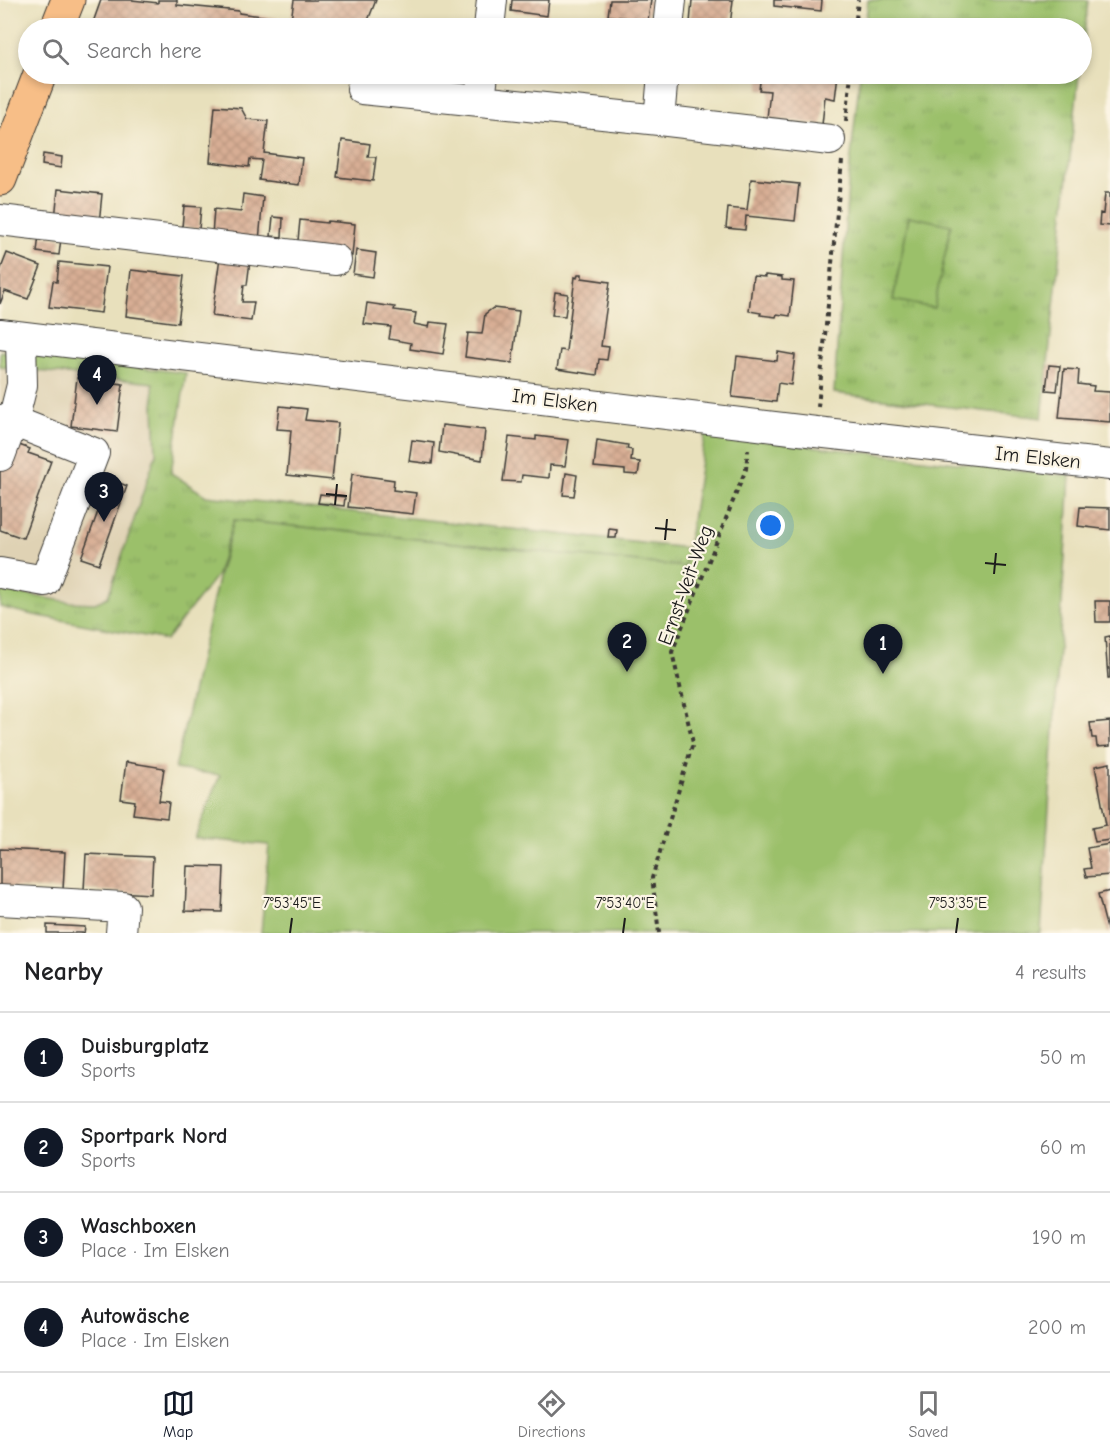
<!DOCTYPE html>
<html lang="en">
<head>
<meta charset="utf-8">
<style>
  body { margin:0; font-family:"Comic Neue",sans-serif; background:#f6f6f6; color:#202124 }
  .you { position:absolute; left:771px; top:526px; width:21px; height:21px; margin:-15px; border:4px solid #fff; border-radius:50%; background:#1a73e8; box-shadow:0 0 0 9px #1a73e833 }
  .badge { display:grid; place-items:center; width:39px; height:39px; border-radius:50%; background:#111827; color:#fff; font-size:20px; font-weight:700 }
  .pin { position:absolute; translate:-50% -50px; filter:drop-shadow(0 2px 3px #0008) }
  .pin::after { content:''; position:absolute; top:32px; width:21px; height:18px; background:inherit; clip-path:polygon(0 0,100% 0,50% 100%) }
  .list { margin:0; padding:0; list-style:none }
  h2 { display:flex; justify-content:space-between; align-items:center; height:78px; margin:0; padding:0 24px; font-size:26px }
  h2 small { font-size:20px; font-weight:400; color:#757577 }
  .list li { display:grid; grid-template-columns:39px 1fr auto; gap:18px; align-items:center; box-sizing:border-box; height:90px; padding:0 24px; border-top:2px solid #e0e0e0 }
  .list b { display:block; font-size:22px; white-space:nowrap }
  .list p { margin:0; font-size:20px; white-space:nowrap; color:#757577 }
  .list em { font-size:20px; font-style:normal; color:#757577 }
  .icon { flex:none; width:33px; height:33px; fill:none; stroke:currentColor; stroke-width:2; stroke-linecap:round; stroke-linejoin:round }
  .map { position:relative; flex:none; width:1110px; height:933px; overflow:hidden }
  .search { position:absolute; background:#fff; box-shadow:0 3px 9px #0003; left:18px; right:18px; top:18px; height:66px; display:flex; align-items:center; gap:15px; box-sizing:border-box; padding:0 21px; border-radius:33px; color:#757577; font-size:22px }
  .sheet { height:438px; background:#fff }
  nav { display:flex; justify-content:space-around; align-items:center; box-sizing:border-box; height:84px; border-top:2px solid #e0e0e0; background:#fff; font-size:16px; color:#757577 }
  nav a { display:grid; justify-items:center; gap:3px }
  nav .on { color:#111827 }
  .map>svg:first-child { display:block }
  .built { fill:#dfd2b4 }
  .grass { fill:url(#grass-tufts); stroke:#5c6e44; stroke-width:1.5 }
  .garden { fill:#9bc06b; stroke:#5c6e44; stroke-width:1.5 }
  .building { fill:url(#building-cross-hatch) }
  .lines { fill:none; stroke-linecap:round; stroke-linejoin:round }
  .minor-casing { stroke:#3b3934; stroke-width:32 }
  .major-casing { stroke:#3b3934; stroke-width:35 }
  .path { stroke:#3b3934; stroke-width:4; stroke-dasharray:4.5 4.5; stroke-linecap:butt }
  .minor { stroke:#fff; stroke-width:30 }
  .major { stroke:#f7be87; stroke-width:33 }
  .ticks { fill:none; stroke:#1c1c1c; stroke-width:2 }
  .labels { text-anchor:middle; stroke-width:4.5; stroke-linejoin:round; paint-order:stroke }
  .street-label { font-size:20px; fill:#1c1c1c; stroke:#fcf5e5 }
  .ticks-label { font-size:15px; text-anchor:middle; fill:#1c1c1c; stroke:#fcf5e5; stroke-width:4.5; stroke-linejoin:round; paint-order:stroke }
</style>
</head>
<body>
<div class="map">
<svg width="1110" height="933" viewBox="0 0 1110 933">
  <defs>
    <pattern id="grass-tufts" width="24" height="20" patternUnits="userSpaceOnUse" patternTransform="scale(1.5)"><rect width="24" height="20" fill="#9bc06b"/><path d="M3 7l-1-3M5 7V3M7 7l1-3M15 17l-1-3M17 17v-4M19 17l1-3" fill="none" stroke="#85a45c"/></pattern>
    <pattern id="building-cross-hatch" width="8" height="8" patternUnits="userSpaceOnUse" patternTransform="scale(1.5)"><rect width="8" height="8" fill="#d8ae94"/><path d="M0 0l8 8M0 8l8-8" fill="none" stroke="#b9957f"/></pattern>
  </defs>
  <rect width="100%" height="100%" fill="#fcf5e5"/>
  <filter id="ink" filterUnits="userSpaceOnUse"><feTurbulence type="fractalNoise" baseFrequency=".0167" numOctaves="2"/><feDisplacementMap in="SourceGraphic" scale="12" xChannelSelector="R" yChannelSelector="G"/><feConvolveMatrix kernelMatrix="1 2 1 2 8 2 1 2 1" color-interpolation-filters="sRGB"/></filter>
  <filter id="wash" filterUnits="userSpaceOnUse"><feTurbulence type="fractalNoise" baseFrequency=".008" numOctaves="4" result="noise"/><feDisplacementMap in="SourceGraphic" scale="24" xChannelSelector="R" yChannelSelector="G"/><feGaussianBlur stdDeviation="1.35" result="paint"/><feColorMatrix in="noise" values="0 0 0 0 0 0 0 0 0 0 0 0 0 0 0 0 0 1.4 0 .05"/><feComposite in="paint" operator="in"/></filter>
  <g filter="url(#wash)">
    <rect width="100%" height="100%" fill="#e8e0bc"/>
    <path class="built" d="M 7,366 L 153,383 L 156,454 L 108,597 L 95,603 L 69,602 L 0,590 L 0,367 Z"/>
    <path class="grass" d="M 868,0 L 1088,0 L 1082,55 L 1082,28 L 865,28 Z
      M 860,74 L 1079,74 L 1042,418 L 834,393 L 848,184 Z
      M 0,351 L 186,373 L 171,473 L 206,496 L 687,548 L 685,567 L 234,520 L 217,575 L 166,640 L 29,614 L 0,607 L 0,590 L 69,602 L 95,603 L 108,597 L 156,454 L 153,383 L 0,367 Z"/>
    <path class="garden" d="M 909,216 L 951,225 L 934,308 L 893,300 Z
      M 705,434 L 1070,476 L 1041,933 L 261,933 L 269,845 L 195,838 L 220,775 L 175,769 L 219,574 L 234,520 L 685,567 Z"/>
    <g id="blocks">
      <path class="building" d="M 101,0 L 132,0 L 158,3 L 158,0 L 177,0 L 177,5 L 239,11 L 239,13 L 291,20 L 294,0 L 376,0 L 365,28 L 91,28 Z
        M 512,0 L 549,0 L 547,16 L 511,11 Z
        M 610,0 L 651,0 L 648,20 L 608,16 Z
        M 692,0 L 733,0 L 730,26 L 743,27 L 743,28 L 712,28 L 713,25 L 690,23 Z
        M 774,0 L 822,0 L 821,11 L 774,6 Z
        M 761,74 L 838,74 L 835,99 L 825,97 L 822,125 L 767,118 L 770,91 L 759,90 Z
        M 215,106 L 241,108 L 247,119 L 268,121 L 264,153 L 302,158 L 299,185 L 259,180 L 262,160 L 250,159 L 249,167 L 210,162 Z
        M 342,140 L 370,144 L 368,157 L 376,157 L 373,181 L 337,177 Z
        M 43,154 L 62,157 L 61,168 L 42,165 Z
        M 751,179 L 799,184 L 795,221 L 746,216 L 745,230 L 726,228 L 728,208 L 747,210 Z
        M 58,189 L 102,194 L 99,224 L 55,219 Z
        M 1105,193 L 1110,193 L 1110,226 L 1099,225 L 1100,213 L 1103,214 Z
        M 243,194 L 263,197 L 259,241 L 212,235 L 214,209 L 241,212 Z
        M 184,206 L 201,207 L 199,229 L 182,227 Z
        M 273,217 L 283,218 L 282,237 L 271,236 Z
        M 300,220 L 327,223 L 328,221 L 355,224 L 352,256 L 297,251 Z
        M 39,235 L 61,238 L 59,255 L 37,252 Z
        M 356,250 L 376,253 L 373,277 L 353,274 Z
        M 7,253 L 41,266 L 28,299 L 5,291 L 0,304 L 0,271 Z
        M 220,257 L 250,261 L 247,285 L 244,285 L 242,302 L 254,302 L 251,321 L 212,316 Z
        M 59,262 L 107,267 L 101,313 L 49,307 L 53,281 L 57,282 Z
        M 131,270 L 184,276 L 178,323 L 126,316 Z
        M 578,274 L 582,274 L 582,278 L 610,282 L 601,346 L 609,347 L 607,360 L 599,359 L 597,375 L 557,369 L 560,350 L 566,351 L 575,277 L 577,278 Z
        M 765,275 L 782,277 L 782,280 L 794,281 L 790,316 L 777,314 L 776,317 L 760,315 L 761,313 L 749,311 L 753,276 L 765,277 Z
        M 555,292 L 568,294 L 565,316 L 552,315 Z
        M 367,303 L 395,307 L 394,310 L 416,313 L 414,324 L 429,327 L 430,322 L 448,324 L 443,354 L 410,349 L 411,343 L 389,339 L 391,327 L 364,324 Z
        M 493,308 L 519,311 L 512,363 L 465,357 L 468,333 L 482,334 L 485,314 Z
        M 778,352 L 795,355 L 791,385 L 778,383 L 776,402 L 732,397 L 737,356 L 777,361 Z
        M 1049,365 L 1060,366 L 1057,391 L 1046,390 Z
        M 1064,369 L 1079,370 L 1078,384 L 1094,386 L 1093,391 L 1110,392 L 1110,422 L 1059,418 Z
        M 77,378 L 123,384 L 117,432 L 71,426 Z
        M 280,406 L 307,409 L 305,420 L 338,423 L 332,480 L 287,475 L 291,430 L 277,429 Z
        M 442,425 L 485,430 L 482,460 L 439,452 Z
        M 536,436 L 569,440 L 565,466 L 550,465 L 549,478 L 522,475 L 521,482 L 503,481 L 509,437 L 536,440 Z
        M 0,438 L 30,449 L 28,453 L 51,461 L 23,538 L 0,530 Z
        M 412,440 L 434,443 L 432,464 L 409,461 Z
        M 597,440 L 628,445 L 627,449 L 632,450 L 631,461 L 640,462 L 638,475 L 625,474 L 625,470 L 594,467 Z
        M 566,473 L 577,475 L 574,496 L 563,495 Z
        M 352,474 L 394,480 L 393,490 L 416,493 L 413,514 L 348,507 Z
        M 110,479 L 127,486 L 99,564 L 81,558 Z
        M 320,494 L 345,497 L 344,506 L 318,503 Z
        M 1080,507 L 1110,508 L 1110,530 L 1078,526 Z
        M 609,529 L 617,530 L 616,538 L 608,538 Z
        M 1095,601 L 1110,601 L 1110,622 L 1096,622 Z
        M 1110,636 L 1110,678 L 1108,678 L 1105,637 Z
        M 1110,721 L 1110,746 L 1097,747 L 1096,738 L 1092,738 L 1090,723 Z
        M 126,762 L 164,768 L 159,801 L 169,802 L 167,818 L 133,814 L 135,801 L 121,799 Z
        M 1110,763 L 1110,840 L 1095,842 L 1092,828 L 1106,825 L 1095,766 Z
        M 1110,844 L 1110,875 L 1086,877 L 1084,869 L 1091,868 L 1087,848 Z
        M 0,849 L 65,852 L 63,890 L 0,887 Z
        M 86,854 L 153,857 L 151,894 L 84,890 Z
        M 187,866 L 224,867 L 222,912 L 185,911 Z
        M 1110,891 L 1110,933 L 1108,933 L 1098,894 Z
        M 47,925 L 85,927 L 84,933 L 47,933 Z"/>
    </g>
  </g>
  <g filter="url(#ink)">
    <use href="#blocks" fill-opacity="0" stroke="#3b3934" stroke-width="1.5"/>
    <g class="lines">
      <g class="minor-casing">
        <path id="minor" d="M 489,28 L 492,0
          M 668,28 L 671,0
          M 483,74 L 480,101 L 659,120
          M 663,74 L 659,120 L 830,140
          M 362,89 L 480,101
          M 0,220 L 336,260
          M 0,334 L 816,432 L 1110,465
          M 0,420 L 13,421 L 0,456
          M 0,573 L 45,581 L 94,453 L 13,421 L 22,385 L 21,337
          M 0,900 L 123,907 L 121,933"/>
      </g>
      <g class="major-casing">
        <path id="major" d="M 57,28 L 68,0
          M 0,179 L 40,74"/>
      </g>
      <path class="path" d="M 855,28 L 858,0
        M 846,121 L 851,74
        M 818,407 L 842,161
        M 659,933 L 652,878 L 693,743 L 672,652 L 746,469 L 748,450"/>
      <use href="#minor" class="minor"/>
      <use href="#major" class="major"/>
    </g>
  </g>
  <path class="ticks" d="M 326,494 L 347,496M 335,505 L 337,484M 655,528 L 676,530M 665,540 L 667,519M 985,563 L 1006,565M 994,574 L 996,553M 290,933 L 292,918M 623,933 L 625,918M 956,933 L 958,918"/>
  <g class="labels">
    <g class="street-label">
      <text transform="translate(555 400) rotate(7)" y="7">Im Elsken</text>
      <text transform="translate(1038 457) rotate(6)" y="7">Im Elsken</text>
      <text transform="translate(685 585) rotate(-70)" y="7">Ernst-Veit-Weg</text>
    </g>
  </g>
  <g class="ticks-label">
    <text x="292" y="908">7°53'45"E</text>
    <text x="625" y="908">7°53'40"E</text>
    <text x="958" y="908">7°53'35"E</text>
  </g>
</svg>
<div class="you"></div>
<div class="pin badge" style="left:883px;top:674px">1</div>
<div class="pin badge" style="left:627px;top:672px">2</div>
<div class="pin badge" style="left:104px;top:522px">3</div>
<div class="pin badge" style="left:97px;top:405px">4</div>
<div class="search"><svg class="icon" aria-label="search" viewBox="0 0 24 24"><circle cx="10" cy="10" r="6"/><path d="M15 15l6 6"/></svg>Search here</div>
</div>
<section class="sheet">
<h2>Nearby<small>4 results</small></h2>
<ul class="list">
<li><span class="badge">1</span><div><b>Duisburgplatz</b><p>Sports</p></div><em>50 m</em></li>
<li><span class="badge">2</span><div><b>Sportpark Nord</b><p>Sports</p></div><em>60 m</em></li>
<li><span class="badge">3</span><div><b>Waschboxen</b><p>Place · Im Elsken</p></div><em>190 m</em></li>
<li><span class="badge">4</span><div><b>Autowäsche</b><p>Place · Im Elsken</p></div><em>200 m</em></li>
</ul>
</section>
<nav>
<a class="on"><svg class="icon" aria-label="map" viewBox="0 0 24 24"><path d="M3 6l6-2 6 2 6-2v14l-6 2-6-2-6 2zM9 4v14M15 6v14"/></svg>Map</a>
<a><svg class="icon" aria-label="directions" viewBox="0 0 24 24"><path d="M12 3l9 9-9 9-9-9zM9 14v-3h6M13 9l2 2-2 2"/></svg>Directions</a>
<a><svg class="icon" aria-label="saved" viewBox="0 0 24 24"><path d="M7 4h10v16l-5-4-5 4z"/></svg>Saved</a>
</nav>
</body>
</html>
